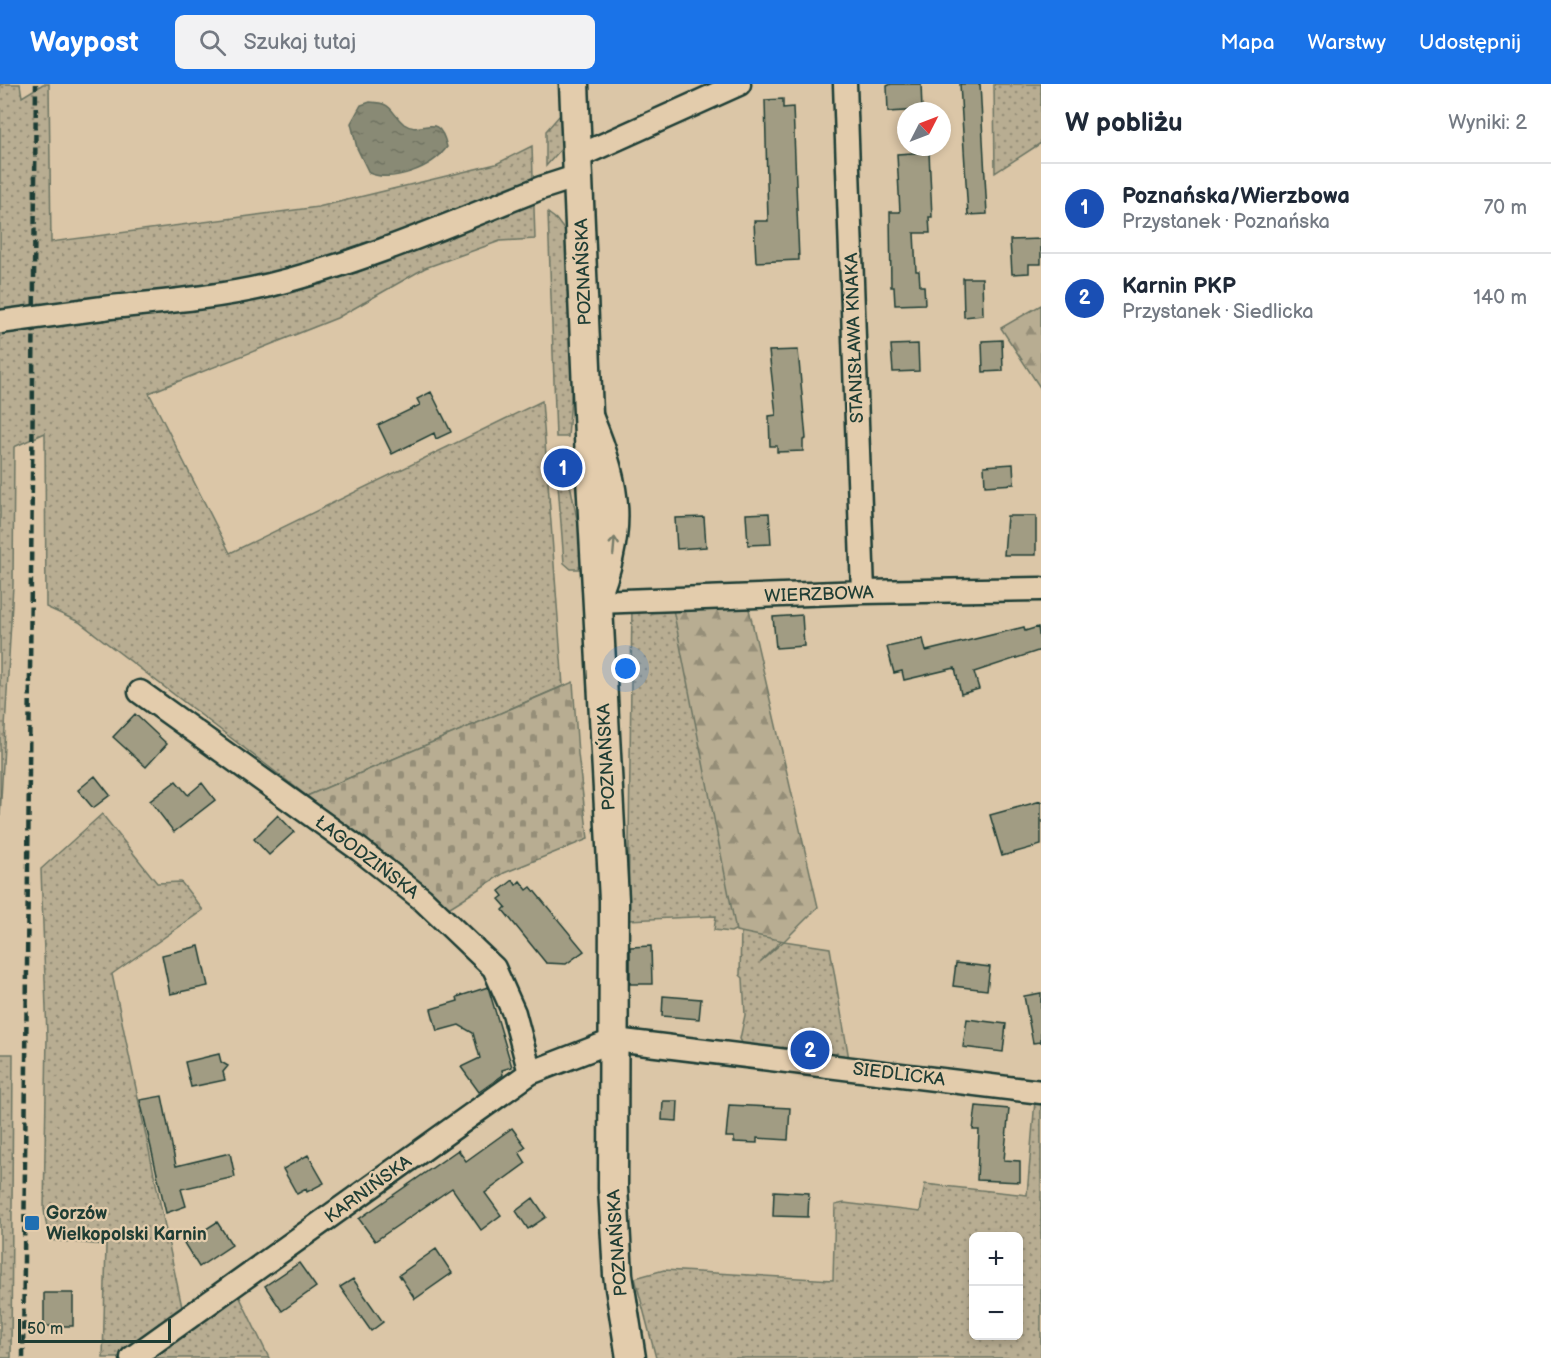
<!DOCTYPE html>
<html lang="pl">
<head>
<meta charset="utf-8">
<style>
  body { margin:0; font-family:"Balsamiq Sans",sans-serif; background:#f2f2f3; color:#1f2937 }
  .controls { position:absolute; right:18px; bottom:18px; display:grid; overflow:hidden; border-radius:9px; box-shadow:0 3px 9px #0003 }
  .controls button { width:54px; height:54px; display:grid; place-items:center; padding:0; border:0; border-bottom:2px solid #e0e1e3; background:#fff; color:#1f2937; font:30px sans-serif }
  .compass { position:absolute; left:897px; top:18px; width:54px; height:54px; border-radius:50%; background:#fff; box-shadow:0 3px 9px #0003; rotate:48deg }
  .scale { position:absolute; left:18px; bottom:15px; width:153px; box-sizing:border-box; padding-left:6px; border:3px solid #1f3d34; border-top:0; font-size:16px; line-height:21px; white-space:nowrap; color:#1f3d34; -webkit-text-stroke:4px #e3ccac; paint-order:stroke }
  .you { position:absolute; left:626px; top:585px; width:21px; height:21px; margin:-15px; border:4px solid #fff; border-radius:50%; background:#1a73e8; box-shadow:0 0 0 9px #1a73e833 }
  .badge { display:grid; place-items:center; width:39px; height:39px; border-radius:50%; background:#1a73e8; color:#fff; font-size:20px; font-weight:700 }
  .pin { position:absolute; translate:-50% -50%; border:3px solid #fff; box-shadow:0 2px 6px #0006 }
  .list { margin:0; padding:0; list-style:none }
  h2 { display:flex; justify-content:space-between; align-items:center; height:78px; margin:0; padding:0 24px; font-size:26px }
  h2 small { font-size:20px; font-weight:400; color:#747a83 }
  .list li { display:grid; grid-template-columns:39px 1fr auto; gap:18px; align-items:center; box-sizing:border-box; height:90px; padding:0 24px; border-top:2px solid #e0e1e3 }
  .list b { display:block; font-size:22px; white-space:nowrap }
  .list p { margin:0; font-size:20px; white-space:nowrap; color:#747a83 }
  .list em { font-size:20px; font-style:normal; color:#747a83 }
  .icon { flex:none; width:33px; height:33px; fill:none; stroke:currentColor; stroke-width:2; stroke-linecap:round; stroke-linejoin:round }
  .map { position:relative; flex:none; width:1041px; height:1274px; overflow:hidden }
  header { display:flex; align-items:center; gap:36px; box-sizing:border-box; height:84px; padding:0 30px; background:#1a73e8; color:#fff }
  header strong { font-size:28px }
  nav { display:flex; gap:33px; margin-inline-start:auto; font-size:21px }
  .search { width:420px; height:54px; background:#f2f2f3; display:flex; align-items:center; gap:15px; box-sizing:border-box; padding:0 21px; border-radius:9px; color:#747a83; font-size:22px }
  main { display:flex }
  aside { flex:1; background:#fff }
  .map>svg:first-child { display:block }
  .grass { fill:url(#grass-dots); stroke:#6c7563; stroke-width:1.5; fill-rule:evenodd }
  .forest { fill:url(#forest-firs); stroke:#6c7563; stroke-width:1.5 }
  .cemetery { fill:url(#cemetery-stones); stroke:#6c7563; stroke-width:1.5 }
  .water { fill:url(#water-ripples); stroke:#5f6b5b; stroke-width:1.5 }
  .building { fill:#a19c83; stroke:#1f3d34; stroke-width:1.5 }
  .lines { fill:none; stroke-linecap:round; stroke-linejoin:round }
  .minor-casing { stroke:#1f3d34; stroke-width:27 }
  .major-casing { stroke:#1f3d34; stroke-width:33 }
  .minor { stroke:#e3ccac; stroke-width:22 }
  .major { stroke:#e3ccac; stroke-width:28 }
  .rail { stroke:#1f3d34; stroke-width:4.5; stroke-dasharray:9 4.5; stroke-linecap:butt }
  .minor-bridge-casing { stroke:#1f3d34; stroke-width:27; stroke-linecap:butt }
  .minor-bridge { stroke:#e3ccac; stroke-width:22 }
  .oneway { stroke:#777d6a }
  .poi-dot { fill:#1f6fb2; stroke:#e3ccac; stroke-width:2 }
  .labels { text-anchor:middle; stroke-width:4.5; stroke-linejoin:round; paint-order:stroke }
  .street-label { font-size:18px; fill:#1f3d34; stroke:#e3ccac }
  .poi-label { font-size:18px; font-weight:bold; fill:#1f3d34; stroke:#e3ccac; text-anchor:start }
</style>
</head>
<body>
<header>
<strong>Waypost</strong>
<div class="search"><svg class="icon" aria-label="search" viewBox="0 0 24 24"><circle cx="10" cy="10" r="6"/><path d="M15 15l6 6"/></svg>Szukaj tutaj</div>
<nav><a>Mapa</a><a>Warstwy</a><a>Udostępnij</a></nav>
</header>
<main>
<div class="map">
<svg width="1041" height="1274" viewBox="0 0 1041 1274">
  <defs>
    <pattern id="grass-dots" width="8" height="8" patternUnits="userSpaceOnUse" patternTransform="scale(1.5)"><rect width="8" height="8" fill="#b8ad92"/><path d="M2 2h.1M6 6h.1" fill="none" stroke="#958e78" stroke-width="1.8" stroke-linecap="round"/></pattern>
    <pattern id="forest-firs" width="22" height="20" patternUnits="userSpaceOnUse" patternTransform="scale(1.5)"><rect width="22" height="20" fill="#b8ad92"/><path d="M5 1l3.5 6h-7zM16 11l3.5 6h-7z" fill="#958e78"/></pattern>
    <pattern id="cemetery-stones" width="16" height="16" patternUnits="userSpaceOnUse" patternTransform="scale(1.5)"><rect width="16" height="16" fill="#b8ad92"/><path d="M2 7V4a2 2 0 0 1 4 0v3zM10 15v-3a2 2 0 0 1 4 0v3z" fill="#958e78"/></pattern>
    <pattern id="water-ripples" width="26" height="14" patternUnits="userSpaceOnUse" patternTransform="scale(1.5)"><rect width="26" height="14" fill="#898a75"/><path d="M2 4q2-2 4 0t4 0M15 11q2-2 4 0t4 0" fill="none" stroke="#6f7261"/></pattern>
  </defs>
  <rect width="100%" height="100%" fill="#dbc6a7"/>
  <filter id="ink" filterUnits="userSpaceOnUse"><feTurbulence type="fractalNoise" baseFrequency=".0167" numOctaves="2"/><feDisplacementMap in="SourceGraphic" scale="12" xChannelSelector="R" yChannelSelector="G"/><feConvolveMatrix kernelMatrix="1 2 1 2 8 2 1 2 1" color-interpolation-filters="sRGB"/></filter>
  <g filter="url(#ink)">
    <path class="grass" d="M 0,0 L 20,0 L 22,13 L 43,0 L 49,0 L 51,158 L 318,123 L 496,80 L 532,62 L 535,155 L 500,157 L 425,184 L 337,234 L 149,309 L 230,469 L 542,317 L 563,602 L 307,712 L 79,538 L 46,523 L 45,349 L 14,363 L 13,501 L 0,733 Z
      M 994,0 L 1041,0 L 1041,59 L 995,89 Z
      M 560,31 L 565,32 L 563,63 L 546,82 L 546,47 Z
      M 548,129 L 556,135 L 568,151 L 574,274 L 568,353 L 556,353 Z
      M 558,400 L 570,400 L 584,470 L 584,485 L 571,485 L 564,479 Z
      M 674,518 L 739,844 L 731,848 L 714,846 L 716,832 L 628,836 L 632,520 Z
      M 102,730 L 157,799 L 181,798 L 203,826 L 112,890 L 183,1228 L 233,1199 L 269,1274 L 103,1274 L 106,1161 L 49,1156 L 44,1126 L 47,952 L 41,785 Z
      M 741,846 L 782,856 L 760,878 L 784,857 L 830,864 L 849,975 L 743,961 L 740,955 L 745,931 L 743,894 L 740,891 Z
      M 0,970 L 13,970 L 11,1274 L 0,1274 Z
      M 1035,1016 L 1041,1017 L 1041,1274 L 656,1274 L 635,1194 L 664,1186 L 833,1196 L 835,1121 L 844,1119 L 920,1128 L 925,1100 L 1027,1111 ZM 974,1152 L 1018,1152 L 1018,1252 L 974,1252 Z"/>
    <path class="forest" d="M 1041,221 L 1041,305 L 1001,244 Z
      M 742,508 L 749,525 L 818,823 L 784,857 L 736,847 L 671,515 Z"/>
    <path class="cemetery" d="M 573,598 L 578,670 L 588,755 L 504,789 L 447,825 L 307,712 Z"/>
    <path class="water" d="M 370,18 C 394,19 389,27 404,40 C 422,53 438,24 447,63 C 432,84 393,99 369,89 L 357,64 L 351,39 L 361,21 Z"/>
    <path class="building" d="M 891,0 L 921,0 L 922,26 L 888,28 L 887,2 Z
      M 960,0 L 980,0 L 987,130 L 968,131 Z
      M 783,15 L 783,24 L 793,23 L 799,176 L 756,178 L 754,137 L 768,137 L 765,16 Z
      M 929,68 L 932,133 L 929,133 L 930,149 L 914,149 L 916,187 L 919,187 L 920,202 L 924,202 L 925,220 L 895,221 L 894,203 L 891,203 L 890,128 L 900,128 L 897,70 Z
      M 1041,155 L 1041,180 L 1029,180 L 1029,189 L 1012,190 L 1010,156 Z
      M 963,194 L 982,194 L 983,231 L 964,233 Z
      M 1002,256 L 1003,287 L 983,288 L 982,257 Z
      M 918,260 L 919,287 L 893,288 L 891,261 Z
      M 798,266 L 806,355 L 803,356 L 803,367 L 777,368 L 777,362 L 770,362 L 769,332 L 776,331 L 769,267 Z
      M 431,308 L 451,348 L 436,355 L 434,349 L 392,370 L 378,341 L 420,321 L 417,315 Z
      M 1013,380 L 1014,400 L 985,402 L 984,382 Z
      M 769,429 L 771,460 L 748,461 L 746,430 Z
      M 1007,432 L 1036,432 L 1036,471 L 1004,471 Z
      M 704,433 L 706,463 L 677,465 L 675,434 Z
      M 802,531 L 804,562 L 776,564 L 773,533 Z
      M 1024,543 L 1025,547 L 1038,543 L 1041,566 L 974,588 L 979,605 L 961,610 L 955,584 L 904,596 L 902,587 L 894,589 L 887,563 L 923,555 L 926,567 Z
      M 135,630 L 167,660 L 146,683 L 113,653 Z
      M 95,692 L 110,711 L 93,724 L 78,706 Z
      M 176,697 L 188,711 L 202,699 L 215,716 L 174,748 L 150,717 Z
      M 1041,717 L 1041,761 L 1002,772 L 990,731 Z
      M 278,731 L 294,748 L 269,771 L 254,755 Z
      M 513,796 L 516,801 L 520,797 L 527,806 L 531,803 L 584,867 L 566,880 L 546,879 L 503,826 L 506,823 L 499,815 L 503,812 L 499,807 Z
      M 199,862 L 208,902 L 170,910 L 162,871 Z
      M 651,862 L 652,900 L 630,900 L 630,863 Z
      M 956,879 L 990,883 L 987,906 L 953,902 Z
      M 488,903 L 512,983 L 502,986 L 503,991 L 479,1008 L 461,983 L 480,974 L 473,949 L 459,941 L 437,947 L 431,925 L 458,917 L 457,913 Z
      M 1041,909 L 1041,958 L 1033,959 L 1024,912 Z
      M 663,912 L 701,915 L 699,935 L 662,932 Z
      M 967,935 L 1006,940 L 1003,968 L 963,963 Z
      M 219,970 L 221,978 L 228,982 L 223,988 L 225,996 L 191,1003 L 185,978 Z
      M 162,1012 L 176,1082 L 230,1069 L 235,1093 L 181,1105 L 186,1122 L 166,1129 L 140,1016 Z
      M 663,1017 L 678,1017 L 677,1037 L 662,1036 Z
      M 729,1021 L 790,1024 L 788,1056 L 757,1054 L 757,1059 L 734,1058 L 734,1053 L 726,1053 Z
      M 976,1022 L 1009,1025 L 1004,1076 L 1020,1077 L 1020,1098 L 977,1096 L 979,1046 L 973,1046 Z
      M 512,1044 L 526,1063 L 519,1068 L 526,1079 L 485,1109 L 501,1131 L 481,1146 L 452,1104 L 375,1157 L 359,1135 L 458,1066 L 466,1077 Z
      M 308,1071 L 324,1099 L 307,1108 L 306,1105 L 297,1110 L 283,1085 Z
      M 774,1107 L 809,1109 L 808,1133 L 773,1132 Z
      M 533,1114 L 546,1133 L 528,1145 L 516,1127 Z
      M 217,1138 L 232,1161 L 199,1183 L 184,1159 Z
      M 436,1165 L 452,1189 L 415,1215 L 399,1191 Z
      M 299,1179 L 316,1203 L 282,1227 L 265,1202 Z
      M 353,1195 L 383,1238 L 371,1247 L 340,1203 Z
      M 44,1209 L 73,1209 L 73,1242 L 44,1242 Z"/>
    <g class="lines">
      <g class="minor-casing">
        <path id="minor" d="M 845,0 L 863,508
          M 579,72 L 739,0
          M 103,224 C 159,218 216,214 270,201 C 363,178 452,139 541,104 L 569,95 L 580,95
          M 592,334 C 621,402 626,448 597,518 L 863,508 L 1041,505
          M 140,608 L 360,766 L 422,815 L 494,884 L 514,929 L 530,989
          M 132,1274 L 530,989 L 615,956 L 1041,1008"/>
      </g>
      <g class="major-casing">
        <path id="major" d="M 574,0 L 590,376 L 614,816 L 613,1104 L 618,1191 L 631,1274"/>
      </g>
      <use href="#minor" class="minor"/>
      <use href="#major" class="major"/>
      <path class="rail" d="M 23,1274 L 36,0"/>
      <g class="minor-bridge-casing">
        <path id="minor-bridge" d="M 0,238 L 103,224"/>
      </g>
      <use href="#minor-bridge" class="minor-bridge"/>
    </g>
    <defs><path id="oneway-shaft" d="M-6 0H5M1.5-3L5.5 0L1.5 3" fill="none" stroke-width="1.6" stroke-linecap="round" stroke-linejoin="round" transform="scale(1.5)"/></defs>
    <use class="oneway" href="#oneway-shaft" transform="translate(614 462) rotate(-85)"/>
  </g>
  <rect class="poi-dot" x="24" y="1131" width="16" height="16" rx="3"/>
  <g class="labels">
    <g class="street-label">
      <text transform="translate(583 188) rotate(-92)" y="6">POZNAŃSKA</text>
      <text transform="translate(854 254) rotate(-92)" y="6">STANISŁAWA KNAKA</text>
      <text transform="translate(819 510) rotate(-2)" y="6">WIERZBOWA</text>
      <text transform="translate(606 673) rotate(-93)" y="6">POZNAŃSKA</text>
      <text transform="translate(367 773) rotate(37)" y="6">ŁAGODZIŃSKA</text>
      <text transform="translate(899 990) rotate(7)" y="6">SIEDLICKA</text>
      <text transform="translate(368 1105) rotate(-36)" y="6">KARNIŃSKA</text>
      <text transform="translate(617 1159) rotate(-94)" y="6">POZNAŃSKA</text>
    </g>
    <g class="poi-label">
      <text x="46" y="1135">Gorzów<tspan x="46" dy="21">Wielkopolski Karnin</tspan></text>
    </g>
  </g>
</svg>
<div class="controls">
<button>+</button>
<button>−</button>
</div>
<svg class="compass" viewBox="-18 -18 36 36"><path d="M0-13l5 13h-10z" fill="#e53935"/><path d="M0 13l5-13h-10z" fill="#747a83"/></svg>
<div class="scale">50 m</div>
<div class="you"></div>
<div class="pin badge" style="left:563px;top:384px;background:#1a4fb4">1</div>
<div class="pin badge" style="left:810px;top:966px;background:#1a4fb4">2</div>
</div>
<aside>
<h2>W pobliżu<small>Wyniki: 2</small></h2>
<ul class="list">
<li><span class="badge" style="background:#1a4fb4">1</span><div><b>Poznańska/Wierzbowa</b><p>Przystanek · Poznańska</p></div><em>70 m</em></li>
<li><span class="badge" style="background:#1a4fb4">2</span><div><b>Karnin PKP</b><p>Przystanek · Siedlicka</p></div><em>140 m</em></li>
</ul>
</aside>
</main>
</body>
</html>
